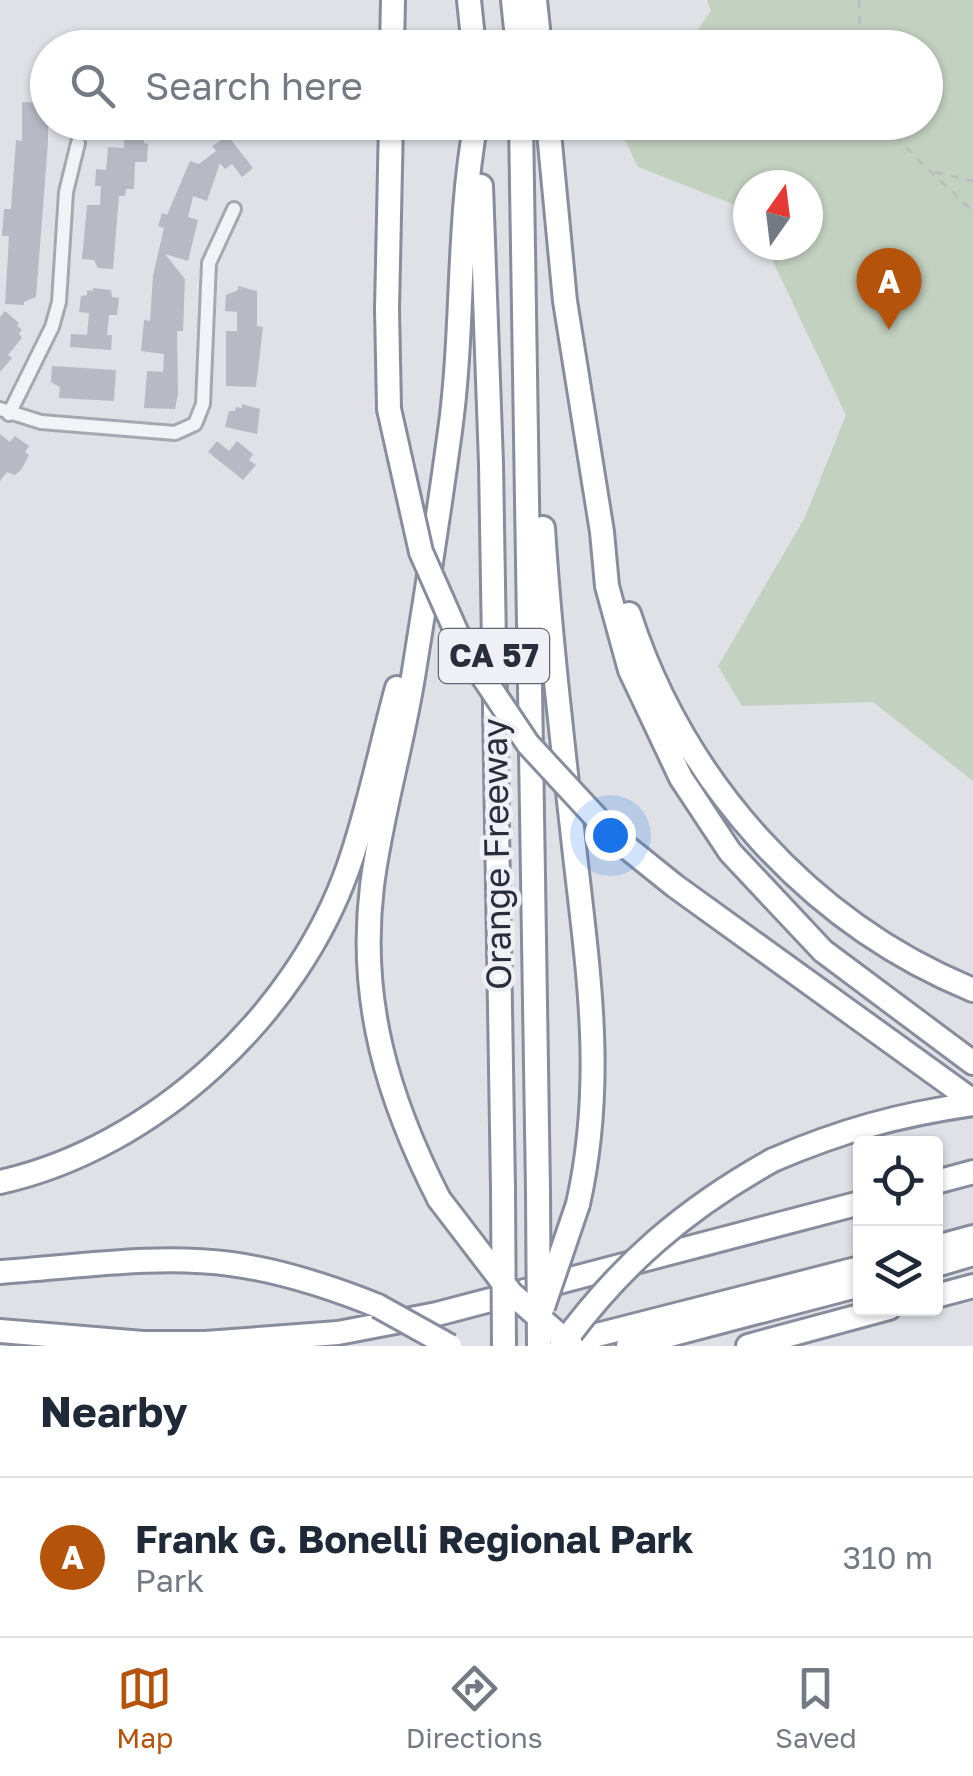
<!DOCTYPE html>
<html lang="en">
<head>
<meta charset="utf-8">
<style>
  body { margin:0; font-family:"Golos Text",sans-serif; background:#f6f6f7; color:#1f2937 }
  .controls { position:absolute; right:30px; bottom:30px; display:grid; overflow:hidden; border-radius:10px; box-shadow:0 2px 8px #0004 }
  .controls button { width:90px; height:90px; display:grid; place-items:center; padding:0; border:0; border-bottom:2px solid #e0e1e3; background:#fff; color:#1f2937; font:50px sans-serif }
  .compass { position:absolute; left:733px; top:170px; width:90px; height:90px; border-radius:50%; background:#fff; box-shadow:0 2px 8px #0004; rotate:14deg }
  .you { position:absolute; left:610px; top:835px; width:35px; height:35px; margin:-25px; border:8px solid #fff; border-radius:50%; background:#1a73e8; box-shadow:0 0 0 15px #1a73e833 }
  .badge { display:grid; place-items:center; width:65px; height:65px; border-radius:50%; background:#b45309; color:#fff; font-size:32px; font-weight:700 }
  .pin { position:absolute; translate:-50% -82px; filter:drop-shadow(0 2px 5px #0008) }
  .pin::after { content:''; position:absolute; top:52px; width:35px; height:30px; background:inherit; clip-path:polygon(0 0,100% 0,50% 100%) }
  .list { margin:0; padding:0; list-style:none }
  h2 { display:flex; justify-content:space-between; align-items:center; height:130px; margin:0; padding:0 40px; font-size:42px }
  h2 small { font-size:32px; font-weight:400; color:#747a83 }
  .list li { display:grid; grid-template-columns:65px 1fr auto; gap:30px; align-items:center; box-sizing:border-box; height:160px; padding:0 40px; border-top:2px solid #e0e1e3 }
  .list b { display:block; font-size:38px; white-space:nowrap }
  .list p { margin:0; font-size:32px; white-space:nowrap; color:#747a83 }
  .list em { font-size:32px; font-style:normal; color:#747a83 }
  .icon { flex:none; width:55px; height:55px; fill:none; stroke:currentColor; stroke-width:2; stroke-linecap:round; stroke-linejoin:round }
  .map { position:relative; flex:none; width:973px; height:1346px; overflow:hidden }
  .search { position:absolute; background:#fff; box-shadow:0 2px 8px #0004; left:30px; right:30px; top:30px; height:110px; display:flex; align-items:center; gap:25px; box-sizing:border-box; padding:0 35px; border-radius:55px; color:#747a83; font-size:38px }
  .sheet { height:290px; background:#fff }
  nav { display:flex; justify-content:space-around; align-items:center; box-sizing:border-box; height:140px; border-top:2px solid #e0e1e3; background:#fff; font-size:28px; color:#747a83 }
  nav a { display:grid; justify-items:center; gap:5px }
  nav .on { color:#b45309 }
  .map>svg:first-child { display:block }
  .green { fill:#c3d1c1 }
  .building { fill:#b7bac4 }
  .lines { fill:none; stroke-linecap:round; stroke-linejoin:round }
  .minor-casing { stroke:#a5a8b1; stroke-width:18 }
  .motorway-casing { stroke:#888d9d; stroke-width:28 }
  .path { stroke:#babcc2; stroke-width:2.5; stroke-dasharray:8 8; stroke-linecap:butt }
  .minor { stroke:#f2f3f6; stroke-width:12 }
  .motorway { stroke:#fff; stroke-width:22 }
  .motorway-bridge-casing { stroke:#888d9d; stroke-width:28; stroke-linecap:butt }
  .motorway-bridge { stroke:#fff; stroke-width:22 }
  .labels { text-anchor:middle; stroke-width:9; stroke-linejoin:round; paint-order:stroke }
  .shield { fill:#eff0f5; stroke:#646874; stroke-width:2.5 }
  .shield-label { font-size:32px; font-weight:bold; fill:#292e3d }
  .street-label { font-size:35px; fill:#292e3d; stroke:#eff0f5 }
</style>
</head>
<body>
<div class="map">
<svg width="973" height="1346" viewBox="0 0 973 1346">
  <rect width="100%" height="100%" fill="#dfe1e7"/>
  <path class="green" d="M 707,0 L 973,0 L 973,781 L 873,702 L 742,706 L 718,666 L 805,517 L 846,415 L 765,245 L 808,245 L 808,185 L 748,185 L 748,210 L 638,167 L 623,136 L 632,122 L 926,122 L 926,48 L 685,47 L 711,11 Z"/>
  <path class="building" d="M 22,102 L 48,103 L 48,142 L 36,297 L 24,302 L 24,305 L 5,304 L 9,236 L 2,236 L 4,209 L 11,209 L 16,140 L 22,141 Z
    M 129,136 L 144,136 L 144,143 L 148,144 L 147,162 L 135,162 L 134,189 L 126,189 L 125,196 L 119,196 L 113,269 L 98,268 L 94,260 L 82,259 L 87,205 L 100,205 L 101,186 L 95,186 L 96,169 L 106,170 L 108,147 L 124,148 L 124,139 L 128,139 Z
    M 228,136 L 253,168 L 242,177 L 232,164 L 225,169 L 220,163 L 207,201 L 193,196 L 188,217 L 198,220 L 188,261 L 165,254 L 185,279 L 183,331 L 177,331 L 178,394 L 175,409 L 144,408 L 147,371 L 163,372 L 164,354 L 141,351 L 144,320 L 150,321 L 153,276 L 164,228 L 158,226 L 162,213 L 167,215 L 190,161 L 199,164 L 216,151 L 212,146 Z
    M 238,286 L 257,291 L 257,326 L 263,327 L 256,387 L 226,386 L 226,331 L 237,331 L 237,312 L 225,311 L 226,295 L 238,290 Z
    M 93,288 L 111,290 L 112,297 L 119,298 L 117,315 L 109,315 L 107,335 L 112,335 L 111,350 L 70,347 L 71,334 L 87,335 L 89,313 L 79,312 L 81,296 L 87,295 L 87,290 L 93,291 Z
    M 5,311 L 19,323 L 17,326 L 22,330 L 19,333 L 22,338 L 8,355 L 12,358 L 0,372 L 0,317 Z
    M 52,366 L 116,370 L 114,401 L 59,398 L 60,387 L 51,382 Z
    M 242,404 L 260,409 L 257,434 L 225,427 L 229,411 L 235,411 L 236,407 L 242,408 Z
    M 0,434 L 10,442 L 15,436 L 29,446 L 25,452 L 29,455 L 21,470 L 15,475 L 7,472 L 0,481 Z
    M 217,441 L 229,451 L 237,441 L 253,454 L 249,460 L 256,465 L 243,480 L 208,452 Z"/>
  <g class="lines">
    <g class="minor-casing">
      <path id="minor" d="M 0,409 L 41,422 L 175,433 L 195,424 L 203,404 L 209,263 L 234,209
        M 9,414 L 52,327 L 59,302 L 66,192 L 78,143"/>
    </g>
    <g class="motorway-casing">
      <path id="motorway" d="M 469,0 L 474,48
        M 513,0 L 518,48
        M 535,0 L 540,48
        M 392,48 L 393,0
        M 521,122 L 538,1191
        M 548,122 L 565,301 L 602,532 L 607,586 L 630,670 L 681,778 L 730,852 L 823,951 L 973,1063
        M 481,186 L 491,463 L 503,1189
        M 389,409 L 387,309 L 391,122
        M 543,528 C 550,638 563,746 575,855 C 589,977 605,1083 578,1204
        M 629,614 C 683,781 809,923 973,990
        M 614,837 L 675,886 L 973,1101
        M 773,1160 C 843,1130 898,1115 973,1104
        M 0,1182 C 154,1148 298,1014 349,865 C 369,808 381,746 397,688
        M 936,1182 L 973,1172
        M 439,1199 C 388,1099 358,1001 372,886 C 381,814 403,743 414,671 C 427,591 439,511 450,431 C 464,329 457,224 476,122
        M 936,1247 L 973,1237
        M 936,1265 L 973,1254
        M 0,1272 C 76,1267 155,1254 231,1264 C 282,1271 331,1287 378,1306
        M 936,1296 L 973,1286
        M 0,1331 L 143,1343 L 205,1343 L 338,1333 L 437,1314 L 860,1203
        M 554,1346 L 860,1268
        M 628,1346 L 860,1285
        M 748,1346 L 889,1308"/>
    </g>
    <path class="path" d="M 859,0 L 860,48
      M 886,122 C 911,158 943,181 973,212
      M 935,172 L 973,181"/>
    <use href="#minor" class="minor"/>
    <use href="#motorway" class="motorway"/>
    <g class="motorway-bridge-casing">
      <path id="motorway-bridge" d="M 389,409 L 421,552 L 463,647 L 528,744 L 614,837
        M 503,1189 L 504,1346
        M 538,1191 L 539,1346
        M 439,1199 L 511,1293 L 572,1346
        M 378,1306 L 450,1346
        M 543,1307 L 578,1204
        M 561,1346 C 621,1264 685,1209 773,1160"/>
    </g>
    <use href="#motorway-bridge" class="motorway-bridge"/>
  </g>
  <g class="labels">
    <rect class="shield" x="439" y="629" width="110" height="54" rx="8"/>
    <g class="shield-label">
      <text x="494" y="667">CA 57</text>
    </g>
    <g class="street-label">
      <text transform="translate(497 854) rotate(-91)" y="12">Orange Freeway</text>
    </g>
  </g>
</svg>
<div class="controls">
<button><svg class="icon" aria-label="locate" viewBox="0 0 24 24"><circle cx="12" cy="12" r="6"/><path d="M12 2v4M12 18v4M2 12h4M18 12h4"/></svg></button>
<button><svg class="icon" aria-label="layers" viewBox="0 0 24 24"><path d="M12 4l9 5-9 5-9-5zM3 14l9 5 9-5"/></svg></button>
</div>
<svg class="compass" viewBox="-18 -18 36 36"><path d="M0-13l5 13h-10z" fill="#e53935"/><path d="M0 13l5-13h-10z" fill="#747a83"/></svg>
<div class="you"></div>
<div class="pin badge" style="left:889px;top:330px">A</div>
<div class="search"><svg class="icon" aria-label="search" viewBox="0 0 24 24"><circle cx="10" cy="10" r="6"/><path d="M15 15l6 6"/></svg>Search here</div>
</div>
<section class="sheet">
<h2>Nearby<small></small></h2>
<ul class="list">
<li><span class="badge">A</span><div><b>Frank G. Bonelli Regional Park</b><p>Park</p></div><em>310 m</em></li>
</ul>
</section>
<nav>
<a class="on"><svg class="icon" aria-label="map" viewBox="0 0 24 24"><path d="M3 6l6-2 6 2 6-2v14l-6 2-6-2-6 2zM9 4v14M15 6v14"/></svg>Map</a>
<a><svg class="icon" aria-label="directions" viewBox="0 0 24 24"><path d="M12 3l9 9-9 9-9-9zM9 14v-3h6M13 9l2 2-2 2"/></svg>Directions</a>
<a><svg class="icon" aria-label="saved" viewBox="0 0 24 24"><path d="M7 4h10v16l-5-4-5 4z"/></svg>Saved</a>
</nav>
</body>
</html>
